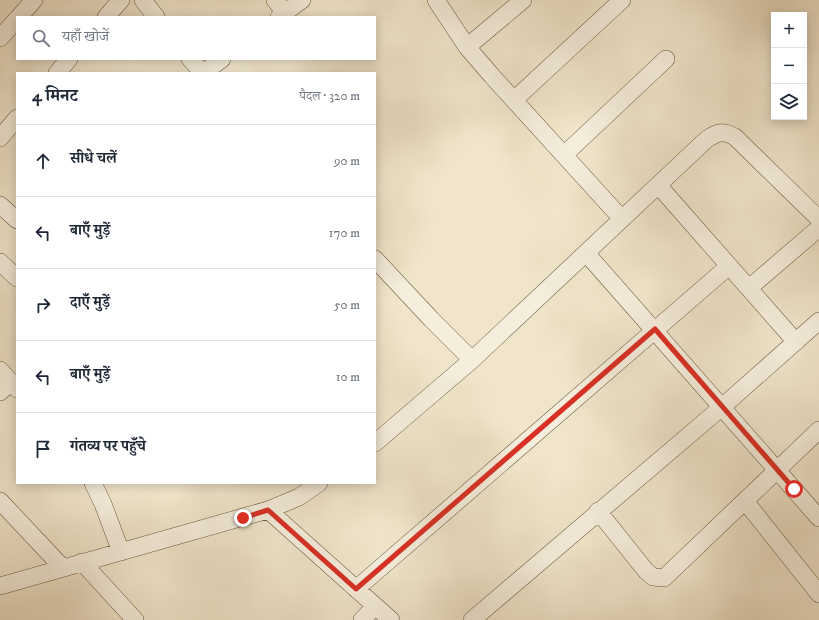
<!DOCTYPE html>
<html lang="hi">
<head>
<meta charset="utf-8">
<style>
  body { margin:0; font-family:"IM FELL DW Pica","Noto Serif Devanagari",serif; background:#f6f6f7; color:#1f2937 }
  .controls { position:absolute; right:12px; top:12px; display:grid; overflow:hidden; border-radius:0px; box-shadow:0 2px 10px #0003 }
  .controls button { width:36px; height:36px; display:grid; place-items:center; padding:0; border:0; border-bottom:1px solid #e0e1e3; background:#fff; color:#1f2937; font:20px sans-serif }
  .stop { position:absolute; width:12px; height:12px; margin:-9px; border:3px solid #d93025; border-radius:50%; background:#fff }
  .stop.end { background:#d93025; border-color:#fff; box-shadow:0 1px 4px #0008 }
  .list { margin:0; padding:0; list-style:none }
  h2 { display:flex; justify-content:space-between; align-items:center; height:52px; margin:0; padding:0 16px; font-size:17px }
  h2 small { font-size:13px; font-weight:400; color:#747a83 }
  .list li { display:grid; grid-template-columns:26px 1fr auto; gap:12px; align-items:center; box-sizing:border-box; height:72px; padding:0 16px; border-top:1px solid #e0e1e3 }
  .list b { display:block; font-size:15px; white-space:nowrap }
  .list em { font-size:13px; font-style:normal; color:#747a83 }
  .icon { flex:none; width:22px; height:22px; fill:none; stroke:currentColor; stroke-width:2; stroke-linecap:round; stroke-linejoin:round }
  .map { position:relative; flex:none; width:819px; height:620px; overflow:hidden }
  .search { position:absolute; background:#fff; box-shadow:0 2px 10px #0003; left:16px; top:16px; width:360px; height:44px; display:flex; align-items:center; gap:10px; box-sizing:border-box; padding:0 14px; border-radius:0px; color:#747a83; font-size:15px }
  .panel { position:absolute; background:#fff; box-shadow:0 2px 10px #0003; left:16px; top:72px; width:360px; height:412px; border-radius:0px }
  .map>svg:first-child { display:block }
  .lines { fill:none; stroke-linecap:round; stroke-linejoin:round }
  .minor-casing { stroke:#675639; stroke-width:18 }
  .minor { stroke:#f5eedd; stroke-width:17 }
  .route { stroke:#d93025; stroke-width:5 }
</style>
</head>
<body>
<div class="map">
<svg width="819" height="620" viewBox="0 0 819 620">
  <rect width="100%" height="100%" fill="#f0e5cb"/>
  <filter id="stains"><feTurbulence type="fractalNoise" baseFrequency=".005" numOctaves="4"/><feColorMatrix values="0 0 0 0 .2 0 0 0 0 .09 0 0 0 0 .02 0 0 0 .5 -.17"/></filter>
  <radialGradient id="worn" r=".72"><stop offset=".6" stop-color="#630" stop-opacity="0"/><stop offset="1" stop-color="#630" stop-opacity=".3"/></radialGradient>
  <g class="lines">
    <g class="minor-casing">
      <path id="minor" d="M 143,0 L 156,17
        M 275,0 L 285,13
        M 436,0 L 467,47 L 492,76 L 622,219
        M 19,17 L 34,0
        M 106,17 L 121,0
        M 279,17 L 302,0
        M 0,38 L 17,19
        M 467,47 L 523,0
        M 190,59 L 203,73
        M 57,73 L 69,59
        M 203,73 L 222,59
        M 514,100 L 622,0
        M 0,138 L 17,118
        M 564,155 L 666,59
        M 658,185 L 796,342
        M 0,205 L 17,220
        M 586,253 L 819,518
        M 375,259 L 431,319 L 472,360
        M 0,262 L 17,278
        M 749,288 L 819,228
        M 0,370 L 17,389
        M 0,392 L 11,382
        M 375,443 L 472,360 L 707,139 C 718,132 723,130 735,137 L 819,219
        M 93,483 L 103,504 L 121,552
        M 0,501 L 63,568
        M 745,501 L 819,594
        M 268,510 L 391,620
        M 598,511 L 646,571 L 653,577 L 664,578 L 819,430
        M 82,562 L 135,620
        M 0,586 L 268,510 L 299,497 L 319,483
        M 356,589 L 729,266
        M 362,620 L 375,606
        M 472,620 L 722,407 L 819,321"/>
    </g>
    <use href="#minor" class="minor"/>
  </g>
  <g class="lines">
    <path class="route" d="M 243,518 L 268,510 L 356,589 L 655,329 L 794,489"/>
  </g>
  <rect width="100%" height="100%" filter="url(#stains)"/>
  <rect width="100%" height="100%" fill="url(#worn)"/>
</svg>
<div class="controls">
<button>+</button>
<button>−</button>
<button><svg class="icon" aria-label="layers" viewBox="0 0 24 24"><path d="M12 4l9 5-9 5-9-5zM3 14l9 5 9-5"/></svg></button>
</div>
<div class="stop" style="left:794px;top:489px"></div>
<div class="stop end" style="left:243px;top:518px"></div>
<div class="search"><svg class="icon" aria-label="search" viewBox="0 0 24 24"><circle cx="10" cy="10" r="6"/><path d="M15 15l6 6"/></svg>यहाँ खोजें</div>
<section class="panel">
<h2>4 मिनट<small>पैदल · 320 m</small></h2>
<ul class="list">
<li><svg class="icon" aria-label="ahead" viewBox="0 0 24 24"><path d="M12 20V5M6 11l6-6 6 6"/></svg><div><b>सीधे चलें</b></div><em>90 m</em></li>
<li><svg class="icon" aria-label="left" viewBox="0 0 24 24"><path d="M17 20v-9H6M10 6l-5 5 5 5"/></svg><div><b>बाएँ मुड़ें</b></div><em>170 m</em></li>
<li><svg class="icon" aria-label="right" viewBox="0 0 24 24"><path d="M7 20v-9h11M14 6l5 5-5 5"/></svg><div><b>दाएँ मुड़ें</b></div><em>50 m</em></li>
<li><svg class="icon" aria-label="left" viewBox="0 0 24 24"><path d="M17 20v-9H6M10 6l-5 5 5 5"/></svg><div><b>बाएँ मुड़ें</b></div><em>10 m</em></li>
<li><svg class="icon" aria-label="arrive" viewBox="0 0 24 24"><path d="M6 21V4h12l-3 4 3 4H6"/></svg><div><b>गंतव्य पर पहुँचे</b></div></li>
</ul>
</section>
</div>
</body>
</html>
